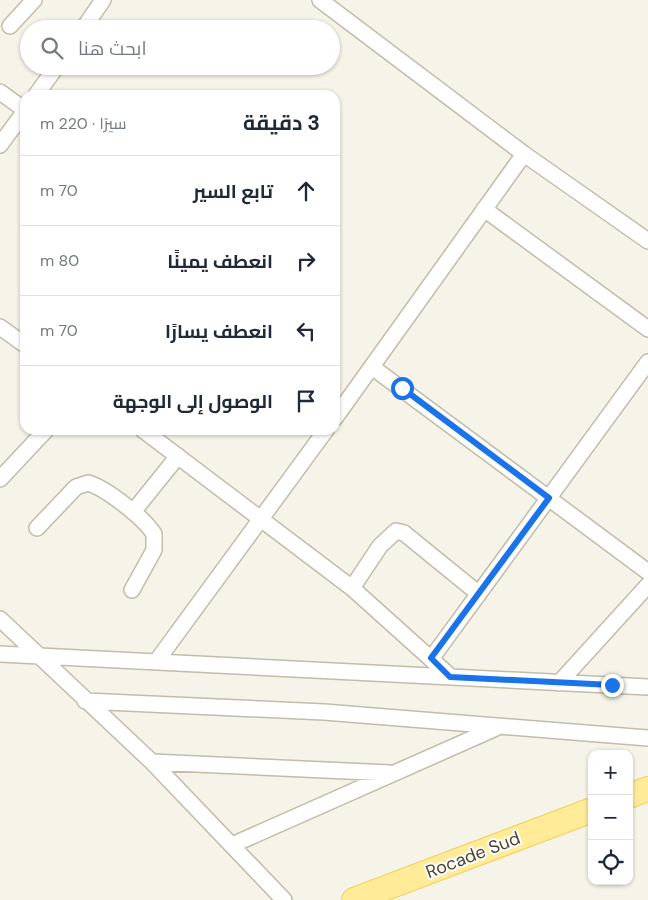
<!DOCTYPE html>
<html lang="ar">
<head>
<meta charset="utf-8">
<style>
  body { margin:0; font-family:"DM Sans",Cairo,sans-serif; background:#f6f6f7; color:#1f2937; direction:rtl }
  .controls { position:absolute; right:15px; bottom:15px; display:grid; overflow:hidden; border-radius:10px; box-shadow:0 1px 4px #0004 }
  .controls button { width:45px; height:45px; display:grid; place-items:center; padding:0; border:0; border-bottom:1px solid #e0e1e3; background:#fff; color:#1f2937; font:25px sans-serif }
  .stop { position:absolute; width:15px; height:15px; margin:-11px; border:4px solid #1a73e8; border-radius:50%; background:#fff }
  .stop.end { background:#1a73e8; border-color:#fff; box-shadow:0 1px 5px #0008 }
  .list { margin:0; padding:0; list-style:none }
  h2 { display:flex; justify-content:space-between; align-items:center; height:65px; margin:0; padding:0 20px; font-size:21px }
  h2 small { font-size:16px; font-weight:400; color:#747a83 }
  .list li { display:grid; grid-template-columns:32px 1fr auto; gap:15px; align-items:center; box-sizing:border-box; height:70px; padding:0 20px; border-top:1px solid #e0e1e3 }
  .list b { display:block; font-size:19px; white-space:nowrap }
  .list em { font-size:16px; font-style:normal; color:#747a83 }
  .icon { flex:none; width:28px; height:28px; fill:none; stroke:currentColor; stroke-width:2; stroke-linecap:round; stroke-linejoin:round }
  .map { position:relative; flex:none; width:648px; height:900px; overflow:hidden; direction:ltr }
  .search { position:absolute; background:#fff; box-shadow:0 1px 4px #0004; left:20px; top:20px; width:320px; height:55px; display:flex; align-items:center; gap:12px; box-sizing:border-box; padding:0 18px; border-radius:28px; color:#747a83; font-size:19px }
  .panel { position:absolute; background:#fff; box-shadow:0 1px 4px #0004; left:20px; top:90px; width:320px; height:345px; border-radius:15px; direction:rtl }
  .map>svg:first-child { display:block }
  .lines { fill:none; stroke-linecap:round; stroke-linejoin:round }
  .street-casing { stroke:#c3bcaa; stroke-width:18 }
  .primary-casing { stroke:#f1d15b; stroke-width:26 }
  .street { stroke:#fff; stroke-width:15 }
  .primary { stroke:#ffeb98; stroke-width:24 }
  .route { stroke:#1a73e8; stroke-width:6 }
  .labels { text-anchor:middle; stroke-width:4; stroke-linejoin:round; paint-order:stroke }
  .street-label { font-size:18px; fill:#4b4436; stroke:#fff }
</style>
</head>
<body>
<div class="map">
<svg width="648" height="900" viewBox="0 0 648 900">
  <rect width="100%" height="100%" fill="#f6f3e8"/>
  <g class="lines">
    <g class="street-casing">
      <path id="street" d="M 320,0 L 524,154 L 648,241
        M 10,26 L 34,0
        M 83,29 L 103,0
        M 0,92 L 25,110
        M 36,95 L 57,66
        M 0,145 L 25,111
        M 484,209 L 648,329
        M 0,327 L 25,345
        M 372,367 L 648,572
        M 335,418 L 524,154
        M 143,430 L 352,588 L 451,677
        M 0,479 L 46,430
        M 133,512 L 178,456
        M 37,528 L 76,487 L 88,483 C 106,488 144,518 154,534 L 154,550 L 132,590
        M 352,588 L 380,546 L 396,531 L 404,533 L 479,594
        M 0,619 L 152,762 L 284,900
        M 0,654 L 648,687
        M 431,659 L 648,362
        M 156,662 L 326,430
        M 559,683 L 648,585
        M 85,701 L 324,712 L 648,738
        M 152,762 L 390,773
        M 232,845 L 496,728"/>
    </g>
    <g class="primary-casing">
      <path id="primary" d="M 629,796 L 648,789
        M 354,900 L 592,810"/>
    </g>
    <use href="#street" class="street"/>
    <use href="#primary" class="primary"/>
  </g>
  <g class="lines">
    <path class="route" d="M 402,388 L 549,498 L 431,658 L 450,677 L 612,685"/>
  </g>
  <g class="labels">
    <g class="street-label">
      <text transform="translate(473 855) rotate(-21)" y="6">Rocade Sud</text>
    </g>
  </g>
</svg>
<div class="controls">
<button>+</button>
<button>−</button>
<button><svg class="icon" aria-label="locate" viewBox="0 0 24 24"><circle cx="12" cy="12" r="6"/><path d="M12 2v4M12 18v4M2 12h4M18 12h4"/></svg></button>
</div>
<div class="stop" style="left:402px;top:388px"></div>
<div class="stop end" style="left:612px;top:685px"></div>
<div class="search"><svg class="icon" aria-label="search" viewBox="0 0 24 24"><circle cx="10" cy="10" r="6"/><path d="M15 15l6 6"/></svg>ابحث هنا</div>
<section class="panel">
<h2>3 دقيقة<small>سيرًا · 220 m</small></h2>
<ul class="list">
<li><svg class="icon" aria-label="ahead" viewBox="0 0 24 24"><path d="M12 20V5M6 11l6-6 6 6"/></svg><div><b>تابع السير</b></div><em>70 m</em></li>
<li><svg class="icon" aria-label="right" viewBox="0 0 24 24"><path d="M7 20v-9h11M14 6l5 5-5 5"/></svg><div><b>انعطف يمينًا</b></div><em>80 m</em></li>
<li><svg class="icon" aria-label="left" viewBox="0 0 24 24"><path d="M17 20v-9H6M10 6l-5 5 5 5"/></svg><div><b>انعطف يسارًا</b></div><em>70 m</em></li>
<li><svg class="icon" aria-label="arrive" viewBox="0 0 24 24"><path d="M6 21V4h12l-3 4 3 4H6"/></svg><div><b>الوصول إلى الوجهة</b></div></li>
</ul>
</section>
</div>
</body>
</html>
